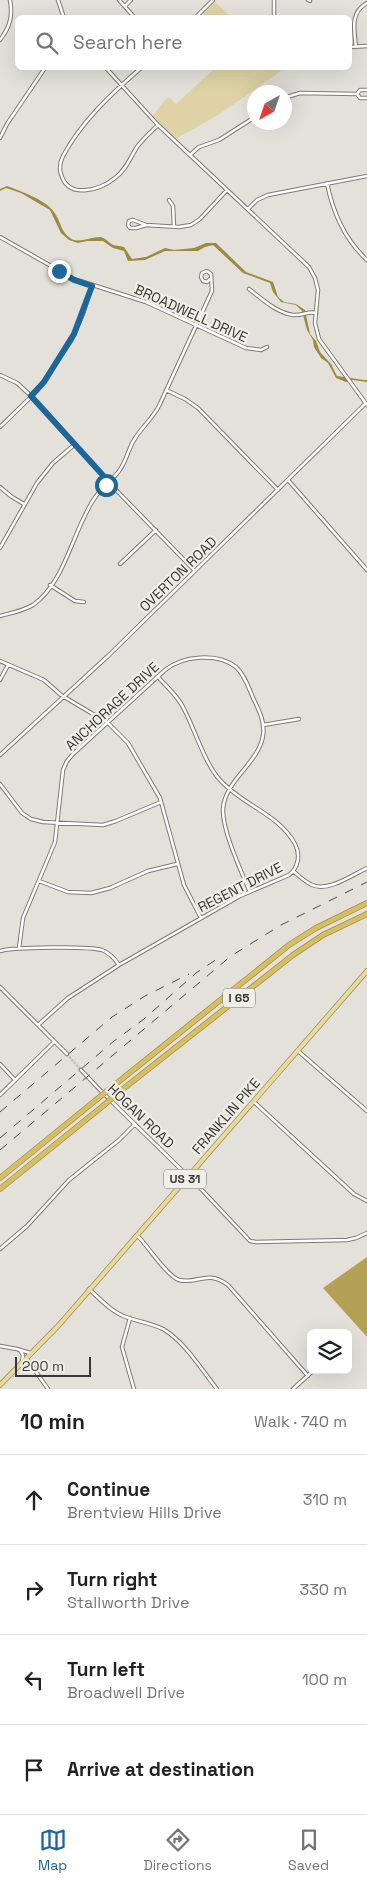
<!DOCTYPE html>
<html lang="en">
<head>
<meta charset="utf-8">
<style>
  body { margin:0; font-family:"Space Grotesk",sans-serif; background:#f2f2f2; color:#202124 }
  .controls { position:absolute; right:15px; bottom:15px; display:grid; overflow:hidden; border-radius:8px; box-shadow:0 5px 20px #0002 }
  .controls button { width:45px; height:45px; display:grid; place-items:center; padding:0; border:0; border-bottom:1px solid #e0e0e0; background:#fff; color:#202124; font:25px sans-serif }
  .compass { position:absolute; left:247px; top:85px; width:45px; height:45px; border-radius:50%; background:#fff; box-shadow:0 5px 20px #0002; rotate:220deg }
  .scale { position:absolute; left:15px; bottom:12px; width:76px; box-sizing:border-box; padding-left:5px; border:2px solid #383735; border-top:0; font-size:14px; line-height:18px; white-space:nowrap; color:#383735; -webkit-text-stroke:4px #f0efe7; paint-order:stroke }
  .stop { position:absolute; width:15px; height:15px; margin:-11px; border:4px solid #1e6599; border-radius:50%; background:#fff }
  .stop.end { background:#1e6599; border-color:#fff; box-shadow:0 1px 5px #0008 }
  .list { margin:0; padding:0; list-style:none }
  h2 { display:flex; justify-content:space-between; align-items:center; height:65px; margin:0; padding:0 20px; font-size:21px }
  h2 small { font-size:16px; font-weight:400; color:#757577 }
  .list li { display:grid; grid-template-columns:32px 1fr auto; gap:15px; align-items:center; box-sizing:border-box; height:90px; padding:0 20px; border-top:1px solid #e0e0e0 }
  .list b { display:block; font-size:19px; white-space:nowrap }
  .list p { margin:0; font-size:16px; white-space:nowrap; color:#757577 }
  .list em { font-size:16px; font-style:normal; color:#757577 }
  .icon { flex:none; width:28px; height:28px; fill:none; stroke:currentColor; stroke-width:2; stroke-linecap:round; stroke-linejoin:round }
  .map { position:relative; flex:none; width:367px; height:1389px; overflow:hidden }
  .search { position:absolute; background:#fff; box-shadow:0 5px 20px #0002; left:15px; right:15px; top:15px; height:55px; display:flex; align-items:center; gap:12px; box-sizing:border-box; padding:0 18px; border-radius:8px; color:#757577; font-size:19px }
  .sheet { height:425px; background:#fff }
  nav { display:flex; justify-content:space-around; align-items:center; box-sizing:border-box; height:70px; border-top:1px solid #e0e0e0; background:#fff; font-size:14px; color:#757577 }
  nav a { display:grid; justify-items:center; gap:2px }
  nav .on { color:#1e6599 }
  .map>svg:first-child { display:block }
  .green { fill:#ded2a6 }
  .forest { fill:#b5a156 }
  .water { fill:#9d8a3f }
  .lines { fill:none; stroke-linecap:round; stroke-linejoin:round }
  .minor-tunnel { stroke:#c1bfb9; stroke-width:2.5; stroke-dasharray:2.5 1; stroke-linecap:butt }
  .minor-casing { stroke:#7d7b75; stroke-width:4.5 }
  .major-casing { stroke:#9f8f52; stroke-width:5.5 }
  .highway-casing { stroke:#9f8f52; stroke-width:6 }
  .minor { stroke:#fff; stroke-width:2.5 }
  .major { stroke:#e7d9a0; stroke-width:4 }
  .highway { stroke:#d7bf61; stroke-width:4.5 }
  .rail { stroke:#4c4b48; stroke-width:1; stroke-dasharray:9 9; stroke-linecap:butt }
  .highway-bridge-casing { stroke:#9f8f52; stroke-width:6; stroke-linecap:butt }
  .highway-bridge { stroke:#d7bf61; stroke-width:4.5 }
  .route { stroke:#1e6599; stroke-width:6 }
  .labels { text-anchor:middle; stroke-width:4.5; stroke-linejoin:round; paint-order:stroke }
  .shield { fill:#f0efe7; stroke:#6f6e6a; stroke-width:1 }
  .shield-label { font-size:12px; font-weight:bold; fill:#383735 }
  .street-label { font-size:14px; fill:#383735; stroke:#f0efe7 }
</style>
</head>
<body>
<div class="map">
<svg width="367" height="1389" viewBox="0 0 367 1389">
  <rect width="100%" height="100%" fill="#e3e1da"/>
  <path class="green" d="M 213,0 L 231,17 L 195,18 Z
    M 215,68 L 277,68 L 281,71 L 218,115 L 174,140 L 151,118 L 165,100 L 169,97 L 176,104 Z"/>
  <path class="forest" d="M 367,1257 L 367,1337 L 323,1288 Z"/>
  <path class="water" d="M 7,186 C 20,191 46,200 54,212 C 61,221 60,231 70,238 C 78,244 90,237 100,237 C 106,238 108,242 113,245 C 116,246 121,246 124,247 L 132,259 L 146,257 L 165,248 L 174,250 L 194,248 L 206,243 L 216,243 L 246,272 L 273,282 L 278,297 L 284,302 L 296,304 L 305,310 L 310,334 L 316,341 L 320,352 L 331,364 L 337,376 L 364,380 L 367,380 L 367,382 L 353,380 L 346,382 L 336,378 L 328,363 L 321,358 L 314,347 L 313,340 L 307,330 L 302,311 L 296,305 L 281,302 L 273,292 L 270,283 L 243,273 L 213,245 L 205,247 L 198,251 L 165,251 L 145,260 L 128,261 L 124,251 L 113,248 L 103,241 L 87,241 L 78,243 L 69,240 L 61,233 L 50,210 L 21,193 L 6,188 L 0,191 L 0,189 Z"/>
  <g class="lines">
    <path class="minor-tunnel" d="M 67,1054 L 81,1070"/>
    <g class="minor-casing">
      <path id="minor" d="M 58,0 L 64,18
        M 119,0 L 135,18
        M 274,0 L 274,18
        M 308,0 L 310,1
        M 125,6 L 131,0
        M 195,18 L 213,0
        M 0,40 C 10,27 13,16 10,0
        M 350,47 L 367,46
        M 356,47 C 354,30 350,12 367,3
        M 106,68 L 158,125 L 309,267 L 315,278 L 318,290 L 315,323 L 319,339 L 367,405
        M 141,68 C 112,93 81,122 63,156 C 60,162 59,168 61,174 C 68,200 100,190 115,178 C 126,170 130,158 137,147 C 143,139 151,132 158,125
        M 357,94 L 360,98 L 367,98
        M 284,98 L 300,93 L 357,94 L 360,90 L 367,90
        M 0,138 L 7,124 L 45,68
        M 190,155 L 199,147 L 219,140 L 255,117
        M 327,183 C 333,213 344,239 367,260
        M 169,200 L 173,206 L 174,227
        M 248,209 L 257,200 L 268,195 L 367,176
        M 146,225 L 136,228 L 130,228 L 128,225 L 129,221 L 133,220 L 146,225 L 179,227 L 191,225 L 200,219 L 227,190
        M 0,237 L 74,279 L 146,302 L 246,348 L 261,350 L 267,347
        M 249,289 C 262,299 277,313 293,315 C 302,316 308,311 316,313
        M 0,375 L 17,383 L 28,393 L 118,492 L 195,571
        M 166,390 L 185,399 L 198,408 L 278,490
        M 0,427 L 37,391 L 71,341 L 83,314 L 92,285
        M 288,480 L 367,570
        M 0,487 L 12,497 L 24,504
        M 0,548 L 37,483 L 53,463 L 74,445
        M 120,564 L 156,530
        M 50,585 L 75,601 L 84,602
        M 0,616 C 11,613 23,611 33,605 C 65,583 73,530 94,499 C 101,488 112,481 119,471 C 126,462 128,450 134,440 C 141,428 152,419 159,406 L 212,291 L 211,274 L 207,271 L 202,273 L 201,277 L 203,281 L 207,282 L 210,279
        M 0,661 L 44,680 L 61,695 L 108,723 L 128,743 L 160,798 L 184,885 L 201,918
        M 0,680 L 8,665
        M 263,725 L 299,719
        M 0,755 L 108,656 L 365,404
        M 0,784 L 22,813 L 31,819 L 43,822 L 103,825 L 116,821 L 161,802
        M 293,871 C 299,876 305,882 312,885 C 329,892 352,875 367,868
        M 39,881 L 68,892 L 91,893 L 110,888 L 148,871 L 177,864
        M 19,948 L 23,918 L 55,842 L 63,770 L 67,761 L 73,754 L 165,670 C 182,656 217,652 236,667 C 245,675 249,689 254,700 C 260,712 265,723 263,736 C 258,764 225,780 223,809 C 222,830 241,871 250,892
        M 0,951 C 14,947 89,946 102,950 C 110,953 115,959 119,965
        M 0,987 L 67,1054
        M 38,1025 L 68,998 L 119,965 L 240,896 L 289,875 C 298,868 301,855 295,844 C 279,814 242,805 220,780 C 205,764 195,730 184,709 C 178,696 167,687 158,677
        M 298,1051 L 367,1111
        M 0,1064 L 15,1080
        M 81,1070 L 101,1091 L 202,1190 L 250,1241 L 256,1242 L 347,1240 L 356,1238 L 367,1233
        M 0,1095 L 54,1042
        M 254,1102 L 354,1194 L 367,1201
        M 137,1235 C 147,1245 167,1276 179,1280 C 198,1285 206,1269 228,1285 L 308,1376
        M 0,1249 L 27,1226 L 69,1180 L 119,1140 L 135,1124
        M 89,1289 C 101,1300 112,1312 126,1317 C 139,1322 151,1323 163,1329 C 185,1342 201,1369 217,1389
        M 130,1318 L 122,1347 L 134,1389
        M 0,1346 L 17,1349 L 30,1353
        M 20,1350 L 23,1355 L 22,1362
        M 27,1359 L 48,1389
        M 293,1389 L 314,1370"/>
    </g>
    <g class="major-casing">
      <path id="major" d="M 0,1385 L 59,1325 L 367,971"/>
    </g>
    <g class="highway-casing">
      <path id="highway" d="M 112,1087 L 289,945 L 316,928 L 367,903
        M 118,1093 L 293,955 L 323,935 L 367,914
        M 0,1178 L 96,1100
        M 0,1189 L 103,1106"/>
    </g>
    <use href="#minor" class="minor"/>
    <use href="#major" class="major"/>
    <use href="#highway" class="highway"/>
    <path class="rail" d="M 0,1112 L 112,1017 L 145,996 L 189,974
      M 0,1138 L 114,1041 L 144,1019 L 196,973 L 220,957
      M 0,1150 L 231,956 L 281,925 L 367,882"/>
    <g class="highway-bridge-casing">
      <path id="highway-bridge" d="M 96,1100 L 112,1087
        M 103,1106 L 118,1093"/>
    </g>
    <use href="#highway-bridge" class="highway-bridge"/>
  </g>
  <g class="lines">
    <path class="route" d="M 59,271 L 74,280 L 92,286 L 74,334 L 44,382 L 31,396 L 109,482 L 106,485"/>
  </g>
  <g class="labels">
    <g class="shield">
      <rect x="223" y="988.5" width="32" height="19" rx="4"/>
      <rect x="164" y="1169.5" width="42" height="19" rx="4"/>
    </g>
    <g class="shield-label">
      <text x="239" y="1002">I 65</text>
      <text x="185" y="1183">US 31</text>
    </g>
    <g class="street-label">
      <text transform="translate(191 313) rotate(24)" y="5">BROADWELL DRIVE</text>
      <text transform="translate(178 574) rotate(-44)" y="5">OVERTON ROAD</text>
      <text transform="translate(112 706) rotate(-43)" y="5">ANCHORAGE DRIVE</text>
      <text transform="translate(240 887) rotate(-27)" y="5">REGENT DRIVE</text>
      <text transform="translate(141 1116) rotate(44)" y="5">HOGAN ROAD</text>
      <text transform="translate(226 1116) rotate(-49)" y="5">FRANKLIN PIKE</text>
    </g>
  </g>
</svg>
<div class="controls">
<button><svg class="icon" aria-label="layers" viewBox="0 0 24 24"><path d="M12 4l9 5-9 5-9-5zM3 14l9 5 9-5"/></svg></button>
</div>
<svg class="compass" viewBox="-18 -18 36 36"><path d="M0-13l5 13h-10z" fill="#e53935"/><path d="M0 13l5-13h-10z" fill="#757577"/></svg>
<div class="scale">200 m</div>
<div class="stop" style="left:106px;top:485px"></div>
<div class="stop end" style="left:59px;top:271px"></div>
<div class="search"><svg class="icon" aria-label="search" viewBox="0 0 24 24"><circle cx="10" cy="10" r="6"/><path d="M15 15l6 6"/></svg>Search here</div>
</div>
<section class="sheet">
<h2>10 min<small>Walk · 740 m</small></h2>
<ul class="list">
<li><svg class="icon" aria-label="ahead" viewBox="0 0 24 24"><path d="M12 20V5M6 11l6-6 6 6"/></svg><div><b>Continue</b><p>Brentview Hills Drive</p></div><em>310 m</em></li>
<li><svg class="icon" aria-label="right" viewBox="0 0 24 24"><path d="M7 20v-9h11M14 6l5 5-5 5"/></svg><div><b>Turn right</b><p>Stallworth Drive</p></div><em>330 m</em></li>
<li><svg class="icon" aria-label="left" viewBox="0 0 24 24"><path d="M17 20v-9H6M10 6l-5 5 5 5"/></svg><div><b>Turn left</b><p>Broadwell Drive</p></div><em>100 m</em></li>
<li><svg class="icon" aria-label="arrive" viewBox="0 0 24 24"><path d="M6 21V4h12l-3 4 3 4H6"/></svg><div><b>Arrive at destination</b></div></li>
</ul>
</section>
<nav>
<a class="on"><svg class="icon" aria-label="map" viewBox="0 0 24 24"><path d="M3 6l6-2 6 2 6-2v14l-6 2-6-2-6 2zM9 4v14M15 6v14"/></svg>Map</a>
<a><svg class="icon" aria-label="directions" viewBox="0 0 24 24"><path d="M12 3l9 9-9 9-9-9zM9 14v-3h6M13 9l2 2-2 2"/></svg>Directions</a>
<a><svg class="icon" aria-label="saved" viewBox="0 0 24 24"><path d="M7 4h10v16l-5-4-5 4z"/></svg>Saved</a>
</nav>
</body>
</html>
